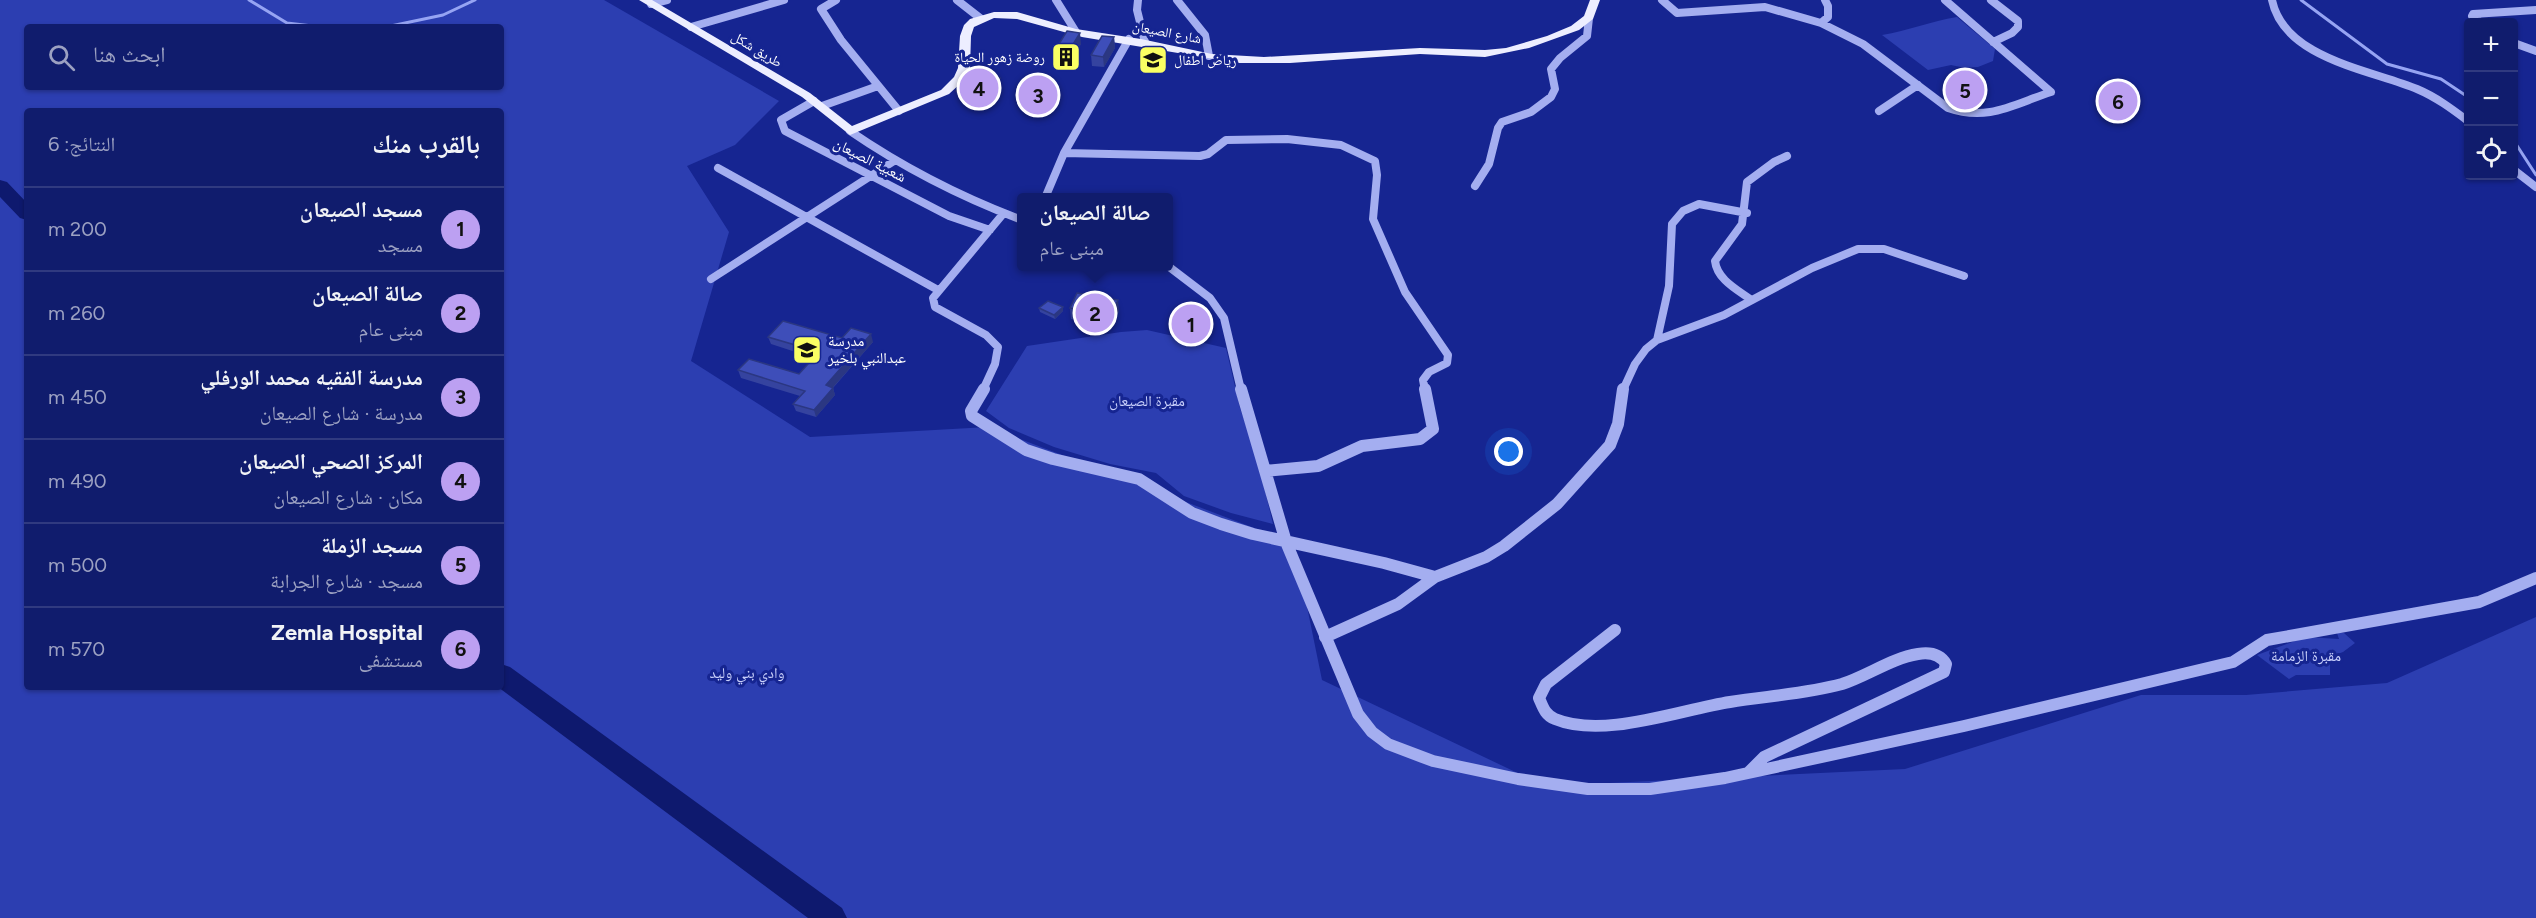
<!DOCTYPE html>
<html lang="ar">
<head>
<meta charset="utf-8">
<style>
  body { margin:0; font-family:Figtree,"Noto Naskh Arabic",sans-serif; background:#1e2975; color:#f1f3f6; direction:rtl }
  .controls { position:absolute; right:18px; top:18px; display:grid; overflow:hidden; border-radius:6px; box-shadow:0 2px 4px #0004 }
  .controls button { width:54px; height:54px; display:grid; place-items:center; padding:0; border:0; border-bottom:2px solid #303a80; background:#101c6d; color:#f1f3f6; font:30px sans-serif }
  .you { position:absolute; left:1509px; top:452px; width:21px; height:21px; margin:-15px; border:4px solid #fff; border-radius:50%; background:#1a73e8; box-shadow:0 0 0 9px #1a73e833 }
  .badge { display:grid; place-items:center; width:39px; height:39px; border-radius:50%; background:#bca0f2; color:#111; font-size:20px; font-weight:700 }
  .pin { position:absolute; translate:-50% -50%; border:3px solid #fff; box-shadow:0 2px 6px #0006 }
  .popup { position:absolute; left:1017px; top:193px; width:156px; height:78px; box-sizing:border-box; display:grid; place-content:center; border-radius:6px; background:#101c6d; filter:drop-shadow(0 2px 4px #0005); font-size:20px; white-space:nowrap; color:#9ca1c2 }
  .popup b { font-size:22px; color:#f1f3f6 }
  .popup::after { content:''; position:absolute; left:50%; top:100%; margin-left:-12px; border:12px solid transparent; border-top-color:#101c6d }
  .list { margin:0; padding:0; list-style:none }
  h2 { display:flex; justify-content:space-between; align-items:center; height:78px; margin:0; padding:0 24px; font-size:26px }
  h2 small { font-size:20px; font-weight:400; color:#9ca1c2 }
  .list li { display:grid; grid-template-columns:39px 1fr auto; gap:18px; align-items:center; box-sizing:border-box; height:84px; padding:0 24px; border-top:2px solid #303a80 }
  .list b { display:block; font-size:22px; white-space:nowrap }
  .list p { margin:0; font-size:20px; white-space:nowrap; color:#9ca1c2 }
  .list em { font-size:20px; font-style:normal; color:#9ca1c2 }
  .icon { flex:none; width:33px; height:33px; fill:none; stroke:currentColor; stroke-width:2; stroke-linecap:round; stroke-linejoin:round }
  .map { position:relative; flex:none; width:2536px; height:918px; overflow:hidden; direction:ltr }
  .search { position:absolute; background:#101c6d; box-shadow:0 2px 4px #0004; left:24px; top:24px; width:480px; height:66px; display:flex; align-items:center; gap:15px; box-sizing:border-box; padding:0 21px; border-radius:6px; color:#9ca1c2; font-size:22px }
  .panel { position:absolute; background:#101c6d; box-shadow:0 2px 4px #0004; left:24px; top:108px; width:480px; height:582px; border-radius:6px; direction:rtl }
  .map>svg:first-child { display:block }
  .green { fill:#2c3eb1; fill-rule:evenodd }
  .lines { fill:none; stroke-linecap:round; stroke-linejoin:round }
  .stream { stroke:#96a4f3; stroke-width:3 }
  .river { fill:#0e196e; fill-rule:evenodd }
  .minor-far1 { stroke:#a4aef0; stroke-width:8 }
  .minor { stroke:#a4aef0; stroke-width:12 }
  .major { fill:#edeeff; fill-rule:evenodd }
  .wall { fill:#35439f }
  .shaded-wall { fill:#2b3782 }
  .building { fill:#3e4eb9; stroke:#2b3782; stroke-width:1.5 }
  .labels { text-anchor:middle; stroke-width:6; stroke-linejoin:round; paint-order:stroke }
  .far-street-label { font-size:14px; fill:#fff; stroke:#162591 }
  .far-poi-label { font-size:14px; fill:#fff; stroke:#162591; text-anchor:end }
  .street-label { font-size:15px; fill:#fff; stroke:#162591 }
  .poi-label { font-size:15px; fill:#fff; stroke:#162591; text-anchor:start }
  .park-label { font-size:15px; fill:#cad1fc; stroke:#162591 }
</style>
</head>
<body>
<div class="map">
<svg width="2536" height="918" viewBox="0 0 2536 918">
  <rect width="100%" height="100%" fill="#162591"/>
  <path class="green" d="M 0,0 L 604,0 L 779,101 L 735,145 L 687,166 L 729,232 L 691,361 L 810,437 L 988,427 L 1294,543 L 1322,680 L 1545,786 L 1905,769 L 2141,695 L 2246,695 L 2387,683 L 2536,617 L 2536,918 L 0,918 ZM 27,27 L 501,27 L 501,87 L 27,87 ZM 27,111 L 501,111 L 501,687 L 27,687 Z
    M 1957,17 L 1995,49 L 1993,61 L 1978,67 L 1965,68 L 1951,65 L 1928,70 L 1882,35 C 1908,31 1931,21 1957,17 Z
    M 1147,330 L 1226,348 L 1240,408 L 1258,461 L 1273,524 L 1231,513 L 1184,496 L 1156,473 L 1110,464 L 1054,447 L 1009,428 L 986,411 L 1027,346 L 1121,332 Z
    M 2337,633 L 2344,633 L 2355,643 L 2343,652 L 2327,658 L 2330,665 L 2330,675 L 2296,675 L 2289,679 L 2257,655 L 2306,637 L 2339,639 Z"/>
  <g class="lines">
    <path class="stream" d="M 249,0 L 287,23 L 321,27
      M 2301,0 L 2387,64 L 2441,79 L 2468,97
      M 386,27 L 443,15 L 475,0
      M 2514,141 L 2536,175"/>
    <path class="river" d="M 0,180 L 7,182 L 27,203 L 27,220 L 20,218 L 0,197 Z
      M 501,664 L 510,667 L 842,908 L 847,918 L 808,918 L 498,687 L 501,687 Z"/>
    <path class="minor-far1" d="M 836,0 L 821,9 L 841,40 L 899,111
      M 957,0 L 980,18
      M 1056,0 L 1076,32
      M 1138,0 L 1137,10 L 1145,42
      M 1177,0 L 1205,35 L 1209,56
      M 1662,0 L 1677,13 L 1765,7 L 1821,23 L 1863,44 L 1948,108 C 1988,122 2014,104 2051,92 L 1945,0
      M 1991,0 L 2018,21 L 2018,27 L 2012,33 L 1993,42
      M 2272,0 C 2284,59 2372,70 2417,89 C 2436,97 2452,109 2468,121
      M 651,4 L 667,0
      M 2480,22 L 2472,16 L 2473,14 L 2536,10
      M 1821,23 L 1828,17 L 1828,6 L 1825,0
      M 691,27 L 784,0
      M 2514,43 L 2536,51
      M 814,101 L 781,120 L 785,131 L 949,216 L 990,230
      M 822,106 L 878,86
      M 1879,111 L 1918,85
      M 850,131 C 904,168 961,197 1022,220
      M 1064,153 L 1129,39
      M 718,168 L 938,290
      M 2514,170 L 2536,187
      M 1475,186 L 1489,164 L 1498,128 L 1502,122 L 1531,112 L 1551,97 L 1555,89 L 1551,69 L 1560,58 L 1587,36 L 1589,18
      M 1045,198 L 1064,153 L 1200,156 L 1208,154 L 1226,140 L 1287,139 L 1341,145 L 1375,161 L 1377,175 L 1373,219 L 1405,292 L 1448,355 L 1447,363 L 1429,372 L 1423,380 L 1425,390
      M 1168,266 L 1210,298 L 1224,318 L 1241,390
      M 711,279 L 894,161
      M 1750,299 C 1736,289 1717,279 1715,261 L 1742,224 L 1747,182 L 1774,162 L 1787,156
      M 1657,340 L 1669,286 L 1672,224 L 1683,211 L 1699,204 L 1747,213
      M 983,390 L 995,364 L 998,347 L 986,335 L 935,307 L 933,298 L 1003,214
      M 1623,390 L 1635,364 L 1646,349 L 1657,340 L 1724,315 L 1812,268 L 1858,249 L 1884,249 L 1964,276"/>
    <path class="minor" d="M 984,389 L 971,411 L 972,416 L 1026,450 L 1053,459 L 1139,479 L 1192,513 L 1221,524 L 1253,534 L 1384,563 L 1435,577 L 1486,557 L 1504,546 L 1557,504 L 1610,445 L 1618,424 L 1623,389
      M 1241,389 L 1286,542 L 1358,714 L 1372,732 L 1388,744 L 1433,761 L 1518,779 L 1588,789 L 1650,789 L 1725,778 L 1964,726 L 2233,662 L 2267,640 L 2479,602 L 2536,578
      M 1265,471 L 1318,466 L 1362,446 L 1420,439 L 1433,429 L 1425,389
      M 1615,630 L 1546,684 L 1539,698 C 1543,707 1545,715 1555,719 C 1603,739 1679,710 1730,702 C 1767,696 1805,694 1842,684 C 1867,676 1892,658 1918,654 C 1930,652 1940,654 1946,664 L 1944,672 L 1764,757 L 1749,772
      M 1325,637 L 1398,604 L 1435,577"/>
    <path class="major" d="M 639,0 L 652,0 L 810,93 L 852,126 L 941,90 L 954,77 L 958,68 L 960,36 L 964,25 L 970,19 L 994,12 L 1017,12 L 1076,29 L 1141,39 L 1212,54 L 1264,57 L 1420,48 L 1485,50 L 1506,48 L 1547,36 L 1571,26 L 1584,16 L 1590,0 L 1600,0 L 1593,19 L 1579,30 L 1529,48 L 1485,57 L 1420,54 L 1290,63 L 1238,63 L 1082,37 L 1017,19 L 994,18 L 974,27 L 971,36 L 970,68 L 962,82 L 949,94 L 850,135 L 802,97 Z"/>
  </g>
  <path class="wall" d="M 1114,37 L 1115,48 L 1104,67 L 1092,66 L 1091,55 Z
    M 1081,44 L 1069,64 L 1056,63 L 1054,52 Z
    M 1000,78 L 1000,82 L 982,111 L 968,109 L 967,105 L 972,97 L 957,95 L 956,91 Z
    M 1063,307 L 1063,311 L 1055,319 L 1040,312 L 1039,308 Z
    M 1070,308 L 1119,311 L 1112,326 L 1071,319 Z
    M 768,337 L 842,338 L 873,342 L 833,388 L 835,395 L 816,417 L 796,411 L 793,404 L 800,396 L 741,378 L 738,370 L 799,374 L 814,358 L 771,344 Z"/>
  <path class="shaded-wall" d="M 1080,33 L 1081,44 L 1069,64 L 1067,54 Z
    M 1114,37 L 1115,48 L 1104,67 L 1103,57 Z
    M 1000,78 L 1000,82 L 982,111 L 981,107 Z
    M 1118,300 L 1119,311 L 1112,326 L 1111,315 Z
    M 1063,307 L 1063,311 L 1055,319 L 1054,315 Z
    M 871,334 L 873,342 L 828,393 L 826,385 Z
    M 833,388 L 835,395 L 816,417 L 814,410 Z"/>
  <path class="building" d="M 1067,31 L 1080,33 L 1067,54 L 1054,52 Z
    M 1102,36 L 1114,37 L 1103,57 L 1091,55 Z
    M 967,74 L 1000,78 L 981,107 L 967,105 L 974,94 L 956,91 Z
    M 1077,293 L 1118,300 L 1111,315 L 1070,308 Z
    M 1048,301 L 1063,307 L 1054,315 L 1039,308 Z
    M 783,321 L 842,338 L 851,328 L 871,334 L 826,385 L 833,388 L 814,410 L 793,404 L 805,391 L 738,370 L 749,359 L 799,374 L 819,352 L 768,337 Z"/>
  <defs>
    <g id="building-square" transform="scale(1.5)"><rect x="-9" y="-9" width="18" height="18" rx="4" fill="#faff63" stroke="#162591"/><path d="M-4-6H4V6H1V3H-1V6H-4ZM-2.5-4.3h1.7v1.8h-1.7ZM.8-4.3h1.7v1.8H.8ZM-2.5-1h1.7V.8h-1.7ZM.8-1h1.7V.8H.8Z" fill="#111"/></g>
    <g id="school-square" transform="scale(1.5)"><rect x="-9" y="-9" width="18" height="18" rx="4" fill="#faff63" stroke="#162591"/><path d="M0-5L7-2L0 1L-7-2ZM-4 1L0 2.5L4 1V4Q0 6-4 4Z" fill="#111"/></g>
  </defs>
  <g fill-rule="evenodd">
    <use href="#building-square" x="1066" y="57"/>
    <use href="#school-square" x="1153" y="60"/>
    <use href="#school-square" x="807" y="350"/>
  </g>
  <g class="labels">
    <g class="far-street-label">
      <text transform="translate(1167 32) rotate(11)" y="5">شارع الصيعان</text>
      <text transform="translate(757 49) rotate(31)" y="5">طريق شكل</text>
    </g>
    <g class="far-poi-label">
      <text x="1045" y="62">روضة زهور الحياة</text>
      <text x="1174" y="65" text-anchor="start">رياض اطفال</text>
    </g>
    <g class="street-label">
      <text transform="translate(870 160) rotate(27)" y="5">شعبية الصيعان</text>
    </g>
    <g class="poi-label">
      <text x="828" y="346">مدرسة<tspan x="828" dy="17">عبدالنبي بلخير</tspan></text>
    </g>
    <g class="park-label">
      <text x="1147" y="406">مقبرة الصيعان</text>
      <text x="2306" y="661">مقبرة الزمامة</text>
      <text x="747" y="678">وادي بني وليد</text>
    </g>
  </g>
</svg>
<div class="controls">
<button>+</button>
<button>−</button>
<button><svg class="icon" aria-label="locate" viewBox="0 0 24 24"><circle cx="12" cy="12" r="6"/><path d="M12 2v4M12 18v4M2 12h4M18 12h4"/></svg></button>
</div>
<div class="you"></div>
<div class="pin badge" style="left:1191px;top:324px">1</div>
<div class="pin badge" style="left:1095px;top:313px">2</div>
<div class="popup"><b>صالة الصيعان</b>مبنى عام</div>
<div class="pin badge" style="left:1038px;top:95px">3</div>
<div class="pin badge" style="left:979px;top:88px">4</div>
<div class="pin badge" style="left:1965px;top:90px">5</div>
<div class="pin badge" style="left:2118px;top:101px">6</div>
<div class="search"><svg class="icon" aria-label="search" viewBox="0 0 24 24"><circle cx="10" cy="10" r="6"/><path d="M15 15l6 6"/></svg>ابحث هنا</div>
<section class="panel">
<h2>بالقرب منك<small>النتائج: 6</small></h2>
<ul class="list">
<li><span class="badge">1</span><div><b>مسجد الصيعان</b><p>مسجد</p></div><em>200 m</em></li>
<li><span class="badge">2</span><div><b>صالة الصيعان</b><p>مبنى عام</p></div><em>260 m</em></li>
<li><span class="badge">3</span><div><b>مدرسة الفقيه محمد الورفلي</b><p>مدرسة · شارع الصيعان</p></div><em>450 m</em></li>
<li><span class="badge">4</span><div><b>المركز الصحي الصيعان</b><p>مكان · شارع الصيعان</p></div><em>490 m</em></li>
<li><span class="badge">5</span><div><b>مسجد الزملة</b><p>مسجد · شارع الجرابة</p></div><em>500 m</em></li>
<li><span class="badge">6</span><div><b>Zemla Hospital</b><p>مستشفى</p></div><em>570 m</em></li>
</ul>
</section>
</div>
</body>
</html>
